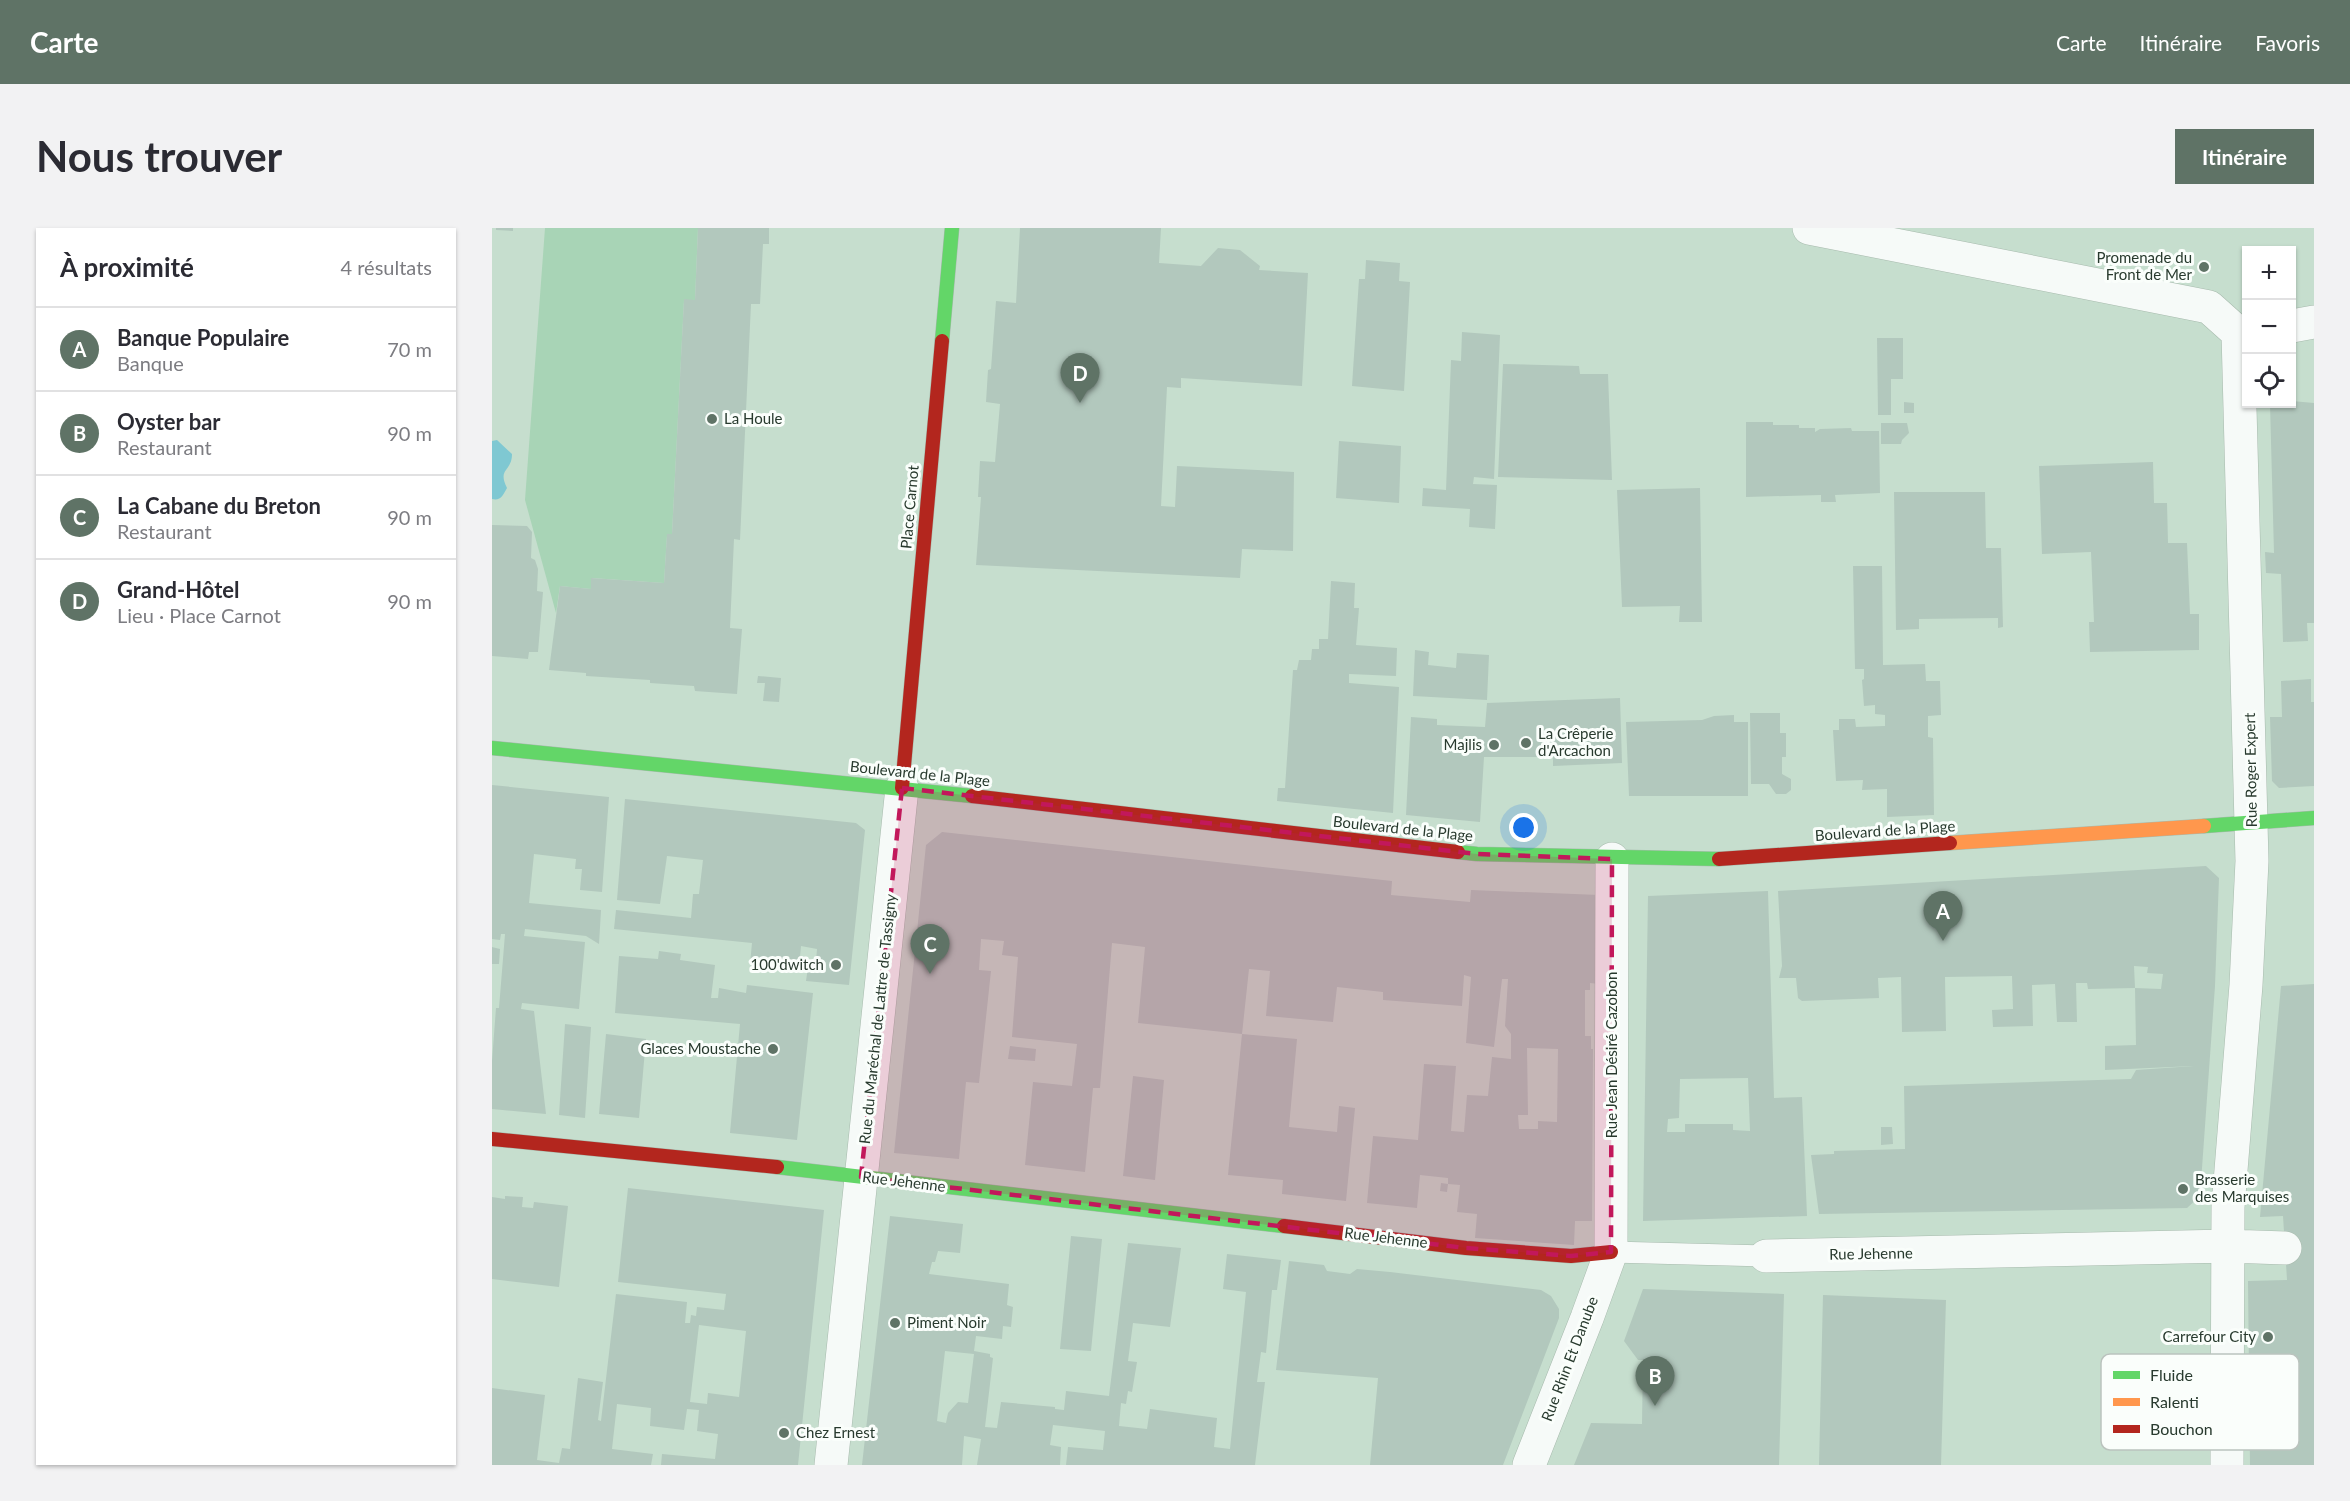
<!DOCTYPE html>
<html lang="fr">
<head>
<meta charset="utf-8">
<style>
  body { margin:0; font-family:Lato,sans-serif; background:#f2f2f3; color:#2b2b33 }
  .controls { position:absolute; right:18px; top:18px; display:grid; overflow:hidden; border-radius:0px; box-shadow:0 2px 4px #0004 }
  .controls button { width:54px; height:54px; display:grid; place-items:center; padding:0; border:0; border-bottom:2px solid #e1e1e2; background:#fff; color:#2b2b33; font:30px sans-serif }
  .you { position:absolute; left:1032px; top:600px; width:21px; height:21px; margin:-15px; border:4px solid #fff; border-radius:50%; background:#1a73e8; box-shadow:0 0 0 9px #1a73e833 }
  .badge { display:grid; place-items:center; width:39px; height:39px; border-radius:50%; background:#5f7366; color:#fff; font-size:20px; font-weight:700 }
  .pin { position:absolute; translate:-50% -50px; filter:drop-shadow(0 2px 3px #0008) }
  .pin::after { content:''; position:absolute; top:32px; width:21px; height:18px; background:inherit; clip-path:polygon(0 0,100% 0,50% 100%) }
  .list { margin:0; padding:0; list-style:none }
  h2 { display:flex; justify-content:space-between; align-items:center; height:78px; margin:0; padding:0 24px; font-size:26px }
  h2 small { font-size:20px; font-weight:400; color:#7c7c81 }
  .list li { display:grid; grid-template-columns:39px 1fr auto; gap:18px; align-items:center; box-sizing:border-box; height:84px; padding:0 24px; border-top:2px solid #e1e1e2 }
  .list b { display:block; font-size:22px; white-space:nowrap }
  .list p { margin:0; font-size:20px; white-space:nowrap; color:#7c7c81 }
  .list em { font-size:20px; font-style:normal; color:#7c7c81 }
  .icon { flex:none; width:33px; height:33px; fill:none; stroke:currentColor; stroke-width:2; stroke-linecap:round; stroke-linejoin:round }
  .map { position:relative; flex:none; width:1822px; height:1237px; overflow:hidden; border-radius:0px }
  header { display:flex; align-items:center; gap:36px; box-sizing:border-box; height:84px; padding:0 30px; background:#5f7366; color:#fff }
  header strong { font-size:28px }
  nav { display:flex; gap:33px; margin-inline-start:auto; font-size:21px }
  .intro { display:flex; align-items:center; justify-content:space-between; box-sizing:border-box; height:144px; padding:0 36px }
  h1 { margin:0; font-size:42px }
  .button { padding:15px 27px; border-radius:0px; background:#5f7366; color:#fff; font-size:21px; font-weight:700 }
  main { display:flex; gap:36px; padding:0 36px }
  aside { flex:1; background:#fff; border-radius:0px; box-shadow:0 2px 4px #0004 }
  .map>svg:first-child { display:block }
  .green { fill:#a8d4b6 }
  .water { fill:#7fc8d2 }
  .building { fill:#b2c8bd; fill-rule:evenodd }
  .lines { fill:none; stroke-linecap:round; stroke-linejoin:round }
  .lane-casing { stroke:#a7baad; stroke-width:22 }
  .street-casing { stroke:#a7baad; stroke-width:34 }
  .fast-casing { stroke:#a7baad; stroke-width:15 }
  .slow-casing { stroke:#a7baad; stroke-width:15 }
  .jam-casing { stroke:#a7baad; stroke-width:15 }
  .lane { stroke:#f6faf8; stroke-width:21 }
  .street { stroke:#f6faf8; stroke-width:33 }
  .fast { stroke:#63d668; stroke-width:14 }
  .slow { stroke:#ff974d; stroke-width:14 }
  .jam { stroke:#b3261e; stroke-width:14 }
  .marked { fill:#c2185b; fill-opacity:0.2; stroke:#c2185b; stroke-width:4.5; stroke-dasharray:12 8; stroke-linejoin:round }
  .poi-dot { fill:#5f7366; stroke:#fafefb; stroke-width:2 }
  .labels { text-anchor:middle; stroke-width:6; stroke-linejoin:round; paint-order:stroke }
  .poi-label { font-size:15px; fill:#283a2e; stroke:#fafefb; text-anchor:end }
  .street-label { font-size:15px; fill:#283a2e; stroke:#fafefb }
  .key { fill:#fafefb; stroke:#bbc3be; stroke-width:1.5 }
  .key-label { font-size:16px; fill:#283a2e }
</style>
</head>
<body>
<header>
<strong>Carte</strong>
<nav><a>Carte</a><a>Itinéraire</a><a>Favoris</a></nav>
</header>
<div class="intro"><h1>Nous trouver</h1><a class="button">Itinéraire</a></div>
<main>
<aside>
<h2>À proximité<small>4 résultats</small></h2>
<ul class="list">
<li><span class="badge">A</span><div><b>Banque Populaire</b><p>Banque</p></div><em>70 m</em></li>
<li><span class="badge">B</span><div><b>Oyster bar</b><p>Restaurant</p></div><em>90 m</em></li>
<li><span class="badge">C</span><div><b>La Cabane du Breton</b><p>Restaurant</p></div><em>90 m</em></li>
<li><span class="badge">D</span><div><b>Grand-Hôtel</b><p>Lieu · Place Carnot</p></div><em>90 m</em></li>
</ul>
</aside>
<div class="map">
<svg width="1822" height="1237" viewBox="0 0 1822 1237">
  <rect width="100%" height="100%" fill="#c6dece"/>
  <path class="green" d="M 53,0 L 206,0 L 203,72 L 192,72 L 180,306 L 175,307 L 172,355 L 100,350 L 99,361 L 68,358 L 64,385 L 33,272 Z"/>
  <path class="water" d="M 5,212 L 20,226 C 20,244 5,240 15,260 C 11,267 9,273 0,271 L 0,213 Z"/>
  <path class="building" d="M 4,0 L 21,0 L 21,3 L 4,2 Z
    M 206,0 L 277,0 L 277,16 L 271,16 L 268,76 L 259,76 L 248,312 L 242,311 L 238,400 L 250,401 L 245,466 L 203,463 L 202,458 L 158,455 L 158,452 L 94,448 L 94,445 L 57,442 L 68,358 L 99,361 L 99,350 L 172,355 L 175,306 L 180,306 L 192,71 L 203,72 Z
    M 528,0 L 669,0 L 667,35 L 709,38 L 726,20 L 748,22 L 768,38 L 767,42 L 816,45 L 810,158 L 689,150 L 689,160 L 675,159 L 669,278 L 683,279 L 685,238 L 802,244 L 801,323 L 750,321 L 748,350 L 484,337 L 489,269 L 486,269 L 488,233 L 503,234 L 508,176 L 494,174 L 496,142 L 499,141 L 504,73 L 524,75 Z
    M 874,32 L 908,35 L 907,53 L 918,54 L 912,163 L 860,158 L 867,51 L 873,51 Z
    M 970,104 L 1008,107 L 1002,251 L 982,249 L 981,256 L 1005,257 L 1003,301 L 977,299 L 978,281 L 930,278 L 931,260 L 954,262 L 959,132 L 969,133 Z
    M 1385,110 L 1411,110 L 1411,151 L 1399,151 L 1399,187 L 1386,187 Z
    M 1011,136 L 1087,138 L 1088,146 L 1116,146 L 1120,252 L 1006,249 Z
    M 1800,173 L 1822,175 L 1822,395 L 1815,395 L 1816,413 L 1791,414 L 1789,346 L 1774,345 L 1773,324 L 1782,325 L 1778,176 L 1800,176 Z
    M 1412,174 L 1422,175 L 1422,185 L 1412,185 Z
    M 1254,194 L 1281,194 L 1281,197 L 1307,197 L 1307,200 L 1323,200 L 1323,204 L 1328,201 L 1359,200 L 1360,203 L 1387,203 L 1388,265 L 1343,267 L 1344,274 L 1329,274 L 1329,267 L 1254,269 Z
    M 1389,195 L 1415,195 L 1417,205 L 1410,212 L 1409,216 L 1389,216 Z
    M 847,213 L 909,218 L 907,275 L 844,270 Z
    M 1661,234 L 1662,275 L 1675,275 L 1676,315 L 1695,315 L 1698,386 L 1707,386 L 1707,422 L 1598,424 L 1597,394 L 1602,394 L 1599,324 L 1550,326 L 1547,238 Z
    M 1208,260 L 1210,394 L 1187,394 L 1188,378 L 1130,379 L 1125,262 Z
    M 1402,264 L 1493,264 L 1494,320 L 1509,320 L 1511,399 L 1506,400 L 1506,390 L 1427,391 L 1427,401 L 1404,402 Z
    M 0,297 L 35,298 L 40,304 L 39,330 L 43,332 L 46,341 L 45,363 L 51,364 L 46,424 L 37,424 L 36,431 L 0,428 Z
    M 1361,338 L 1390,338 L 1391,437 L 1433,436 L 1434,453 L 1448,453 L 1449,487 L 1436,488 L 1436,509 L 1441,510 L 1442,587 L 1395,589 L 1395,561 L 1370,562 L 1371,552 L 1344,553 L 1341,502 L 1347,502 L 1347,491 L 1363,491 L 1364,499 L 1393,498 L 1393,487 L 1383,486 L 1383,477 L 1372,478 L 1370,452 L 1372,451 L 1372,441 L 1363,441 Z
    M 839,353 L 863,355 L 862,380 L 867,380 L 864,417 L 905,420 L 904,448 L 857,446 L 857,455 L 907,459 L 901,585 L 785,573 L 786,560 L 793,560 L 801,442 L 805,442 L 807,432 L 819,432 L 820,421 L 827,421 L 827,411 L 836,411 Z
    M 923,422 L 937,424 L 936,437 L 964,440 L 965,425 L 997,427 L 995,472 L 921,468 Z
    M 266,448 L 289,450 L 287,474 L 271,473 L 273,455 L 265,455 Z
    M 1819,451 L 1819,474 L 1822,474 L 1822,558 L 1787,560 L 1780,553 L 1778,489 L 1790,489 L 1789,453 Z
    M 1128,470 L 1130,535 L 1061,538 L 1061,529 L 992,529 L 988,594 L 914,587 L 919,489 L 945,491 L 945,497 L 993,499 L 995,475 Z
    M 1258,485 L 1288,485 L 1288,505 L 1294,505 L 1294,529 L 1290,529 L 1290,546 L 1299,551 L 1299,562 L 1294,566 L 1284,566 L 1277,556 L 1259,556 Z
    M 1242,487 L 1242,494 L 1256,494 L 1256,568 L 1137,568 L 1134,494 L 1210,492 L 1222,488 Z
    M 0,557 L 117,569 L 110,664 L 88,662 L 90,641 L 83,641 L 84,631 L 42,626 L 37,675 L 109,682 L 107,716 L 94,708 L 33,701 L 32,708 L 93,714 L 87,781 L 30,775 L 29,781 L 42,783 L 54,886 L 0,881 L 0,833 L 4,780 L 7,780 L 13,706 L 9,706 L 8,712 L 0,711 Z
    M 133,571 L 364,595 L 373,602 L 357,757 L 314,753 L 317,732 L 324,733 L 325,721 L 309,718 L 307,740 L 258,736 L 260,715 L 122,701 L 124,682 L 199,690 L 201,666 L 207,666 L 211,632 L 175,628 L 168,676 L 125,672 Z
    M 450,604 L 900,653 L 899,667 L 978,674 L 979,662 L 1107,667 L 1107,756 L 1098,755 L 1098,762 L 1093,762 L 1093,808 L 1099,808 L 1099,821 L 1101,821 L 1100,993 L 1083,993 L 1082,1017 L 983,1010 L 985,986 L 965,984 L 968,957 L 956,956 L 956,950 L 928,947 L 925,980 L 875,975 L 881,908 L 926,912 L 932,836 L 964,838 L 959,903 L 972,904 L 975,867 L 996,868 L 1000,829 L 1019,831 L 1019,806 L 1013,798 L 1016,751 L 1010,751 L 1002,819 L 974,815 L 979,749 L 972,747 L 970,778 L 891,772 L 891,764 L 845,759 L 841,794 L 774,788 L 778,743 L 757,741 L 750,806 L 646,795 L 653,719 L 620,715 L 608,860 L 601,860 L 593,944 L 533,937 L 541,854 L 580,858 L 585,816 L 520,809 L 526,729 L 510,727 L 512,713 L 489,711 L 487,742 L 499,743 L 487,855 L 474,854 L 467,931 L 402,925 L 434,617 ZM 1035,820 L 1066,821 L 1065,894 L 1046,893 L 1046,901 L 1027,901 L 1026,887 L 1036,887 Z
    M 1714,638 L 1727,650 L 1723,758 L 1708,968 L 1695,980 L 1327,986 L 1319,927 L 1342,926 L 1342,923 L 1413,921 L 1412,858 L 1639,851 L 1644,842 L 1702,838 L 1613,842 L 1613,818 L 1644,817 L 1643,760 L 1669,761 L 1671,746 L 1655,745 L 1656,739 L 1642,738 L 1643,760 L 1596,761 L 1595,755 L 1584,755 L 1585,794 L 1565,794 L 1563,756 L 1540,757 L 1541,798 L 1501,799 L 1500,782 L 1521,781 L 1520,748 L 1453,749 L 1454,803 L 1410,804 L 1409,749 L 1386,750 L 1387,770 L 1310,773 L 1306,770 L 1304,750 L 1287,750 L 1290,738 L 1286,663 Z
    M 1276,663 L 1282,870 L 1310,869 L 1315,988 L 1151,993 L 1156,668 ZM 1256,850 L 1258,903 L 1241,902 L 1241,896 L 1193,896 L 1193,904 L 1175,904 L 1176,891 L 1187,890 L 1188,851 Z
    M 0,719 L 8,721 L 7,736 L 0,736 Z
    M 167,723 L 189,726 L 188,732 L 223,737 L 219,770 L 226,770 L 227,760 L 254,765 L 255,757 L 321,765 L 305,912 L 238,905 L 248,796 L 123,785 L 127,728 L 166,731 Z
    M 1822,756 L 1822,1237 L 1758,1237 L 1756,1053 L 1795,1052 L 1791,988 L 1768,989 L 1789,758 Z
    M 73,796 L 99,799 L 93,890 L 67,887 Z
    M 114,806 L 154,811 L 147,890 L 107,886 Z
    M 750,806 L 805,811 L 797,899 L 845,904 L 847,878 L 863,880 L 854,973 L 790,966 L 791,952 L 736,947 Z
    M 518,818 L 544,821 L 543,833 L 516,831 Z
    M 641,848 L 672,852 L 663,952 L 631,948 Z
    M 1389,899 L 1400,899 L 1401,916 L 1389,917 Z
    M 949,955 L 956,956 L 955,964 L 948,963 Z
    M 136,960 L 332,982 L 306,1237 L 169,1237 L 170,1226 L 223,1231 L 226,1206 L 205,1203 L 207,1182 L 195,1181 L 192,1202 L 158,1198 L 159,1180 L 125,1176 L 120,1221 L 161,1226 L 159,1237 L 0,1237 L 0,1160 L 53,1167 L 45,1232 L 67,1235 L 70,1220 L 78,1221 L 86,1150 L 111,1154 L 106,1192 L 109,1193 L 124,1066 L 195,1074 L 193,1095 L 198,1095 L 199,1087 L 204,1088 L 205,1079 L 232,1082 L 234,1066 L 126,1054 ZM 207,1097 L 254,1103 L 247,1169 L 216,1165 L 215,1176 L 198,1174 Z
    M 13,968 L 31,969 L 30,979 L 41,980 L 42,974 L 76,978 L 67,1059 L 0,1051 L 0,969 L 13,971 Z
    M 398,988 L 471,996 L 468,1025 L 446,1023 L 443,1034 L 440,1034 L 437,1046 L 517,1056 L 515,1077 L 521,1079 L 519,1099 L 511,1098 L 510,1111 L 484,1108 L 482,1123 L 498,1126 L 498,1129 L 501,1130 L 493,1199 L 505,1200 L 509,1174 L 563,1179 L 563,1181 L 572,1182 L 574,1163 L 617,1168 L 636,1015 L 689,1020 L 678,1099 L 641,1095 L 636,1133 L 645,1134 L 640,1164 L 636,1163 L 634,1176 L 629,1175 L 627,1198 L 655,1201 L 658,1181 L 725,1190 L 722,1219 L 738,1221 L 754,1064 L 731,1061 L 735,1026 L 789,1032 L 785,1062 L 780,1062 L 774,1125 L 769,1124 L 765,1154 L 773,1154 L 763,1237 L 574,1237 L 576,1219 L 611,1222 L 613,1203 L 561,1197 L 558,1217 L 569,1219 L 568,1237 L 485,1237 L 489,1211 L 472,1208 L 470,1237 L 370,1237 ZM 453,1123 L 482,1126 L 476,1175 L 466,1174 L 456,1185 L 454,1195 L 445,1193 Z
    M 579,1008 L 610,1011 L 599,1123 L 568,1121 Z
    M 797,1033 L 832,1037 L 835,1043 L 858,1046 L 865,1041 L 898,1044 L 1049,1062 L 1059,1068 L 1067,1081 L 1067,1090 L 1011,1237 L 878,1237 L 886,1150 L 784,1142 Z
    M 1151,1061 L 1292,1066 L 1287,1237 L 1082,1237 L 1099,1195 L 1150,1196 L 1151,1132 L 1146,1132 L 1132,1113 Z
    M 1331,1067 L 1454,1072 L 1449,1237 L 1327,1237 Z"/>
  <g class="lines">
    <g class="lane-casing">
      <path id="lane" d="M 1119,1024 L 1274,1028"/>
    </g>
    <g class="street-casing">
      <path id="street" d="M 1317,0 L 1717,79 L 1746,105 L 1754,103
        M 1800,98 L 1822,94
        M 1274,1028 L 1736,1018 L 1793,1020
        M 339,1237 L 410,560
        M 1037,1237 L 1095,1090 L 1119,1024 L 1120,631
        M 1735,1237 L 1736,979 L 1754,757 L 1760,633 L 1746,105"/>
    </g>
    <g class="fast-casing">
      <path id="fast" d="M 450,113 L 460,0
        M 0,520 L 480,568
        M 1712,598 L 1822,590
        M 966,624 L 985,626 L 1227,631
        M 285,939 L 792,998"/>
    </g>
    <g class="slow-casing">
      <path id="slow" d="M 1458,615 L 1712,598"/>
    </g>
    <g class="jam-casing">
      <path id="jam" d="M 410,560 L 450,113
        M 480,568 L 966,624
        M 1227,631 L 1458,615
        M 0,911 L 285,939
        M 792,998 L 974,1020 L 1079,1028 L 1119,1024"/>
    </g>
    <use href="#lane" class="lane"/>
    <use href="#street" class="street"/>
    <use href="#fast" class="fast"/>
    <use href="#slow" class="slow"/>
    <use href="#jam" class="jam"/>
  </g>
  <path class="marked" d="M 410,560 L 985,626 L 1120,631 L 1119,1024 L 1079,1028 L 974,1020 L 369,949 Z"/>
  <g class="poi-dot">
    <circle cx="1712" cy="39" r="6"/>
    <circle cx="220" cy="191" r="6"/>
    <circle cx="1034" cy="515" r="6"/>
    <circle cx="1002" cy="517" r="6"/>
    <circle cx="344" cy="737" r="6"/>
    <circle cx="281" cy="821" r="6"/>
    <circle cx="1691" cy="961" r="6"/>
    <circle cx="403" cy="1095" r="6"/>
    <circle cx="1776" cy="1109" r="6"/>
    <circle cx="292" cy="1205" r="6"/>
  </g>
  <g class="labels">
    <g class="poi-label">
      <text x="1700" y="35">Promenade du<tspan x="1700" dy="17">Front de Mer</tspan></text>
      <text x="232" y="196" text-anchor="start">La Houle</text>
      <text x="1046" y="511" text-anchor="start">La Crêperie<tspan x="1046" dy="17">d'Arcachon</tspan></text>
      <text x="990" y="522">Majlis</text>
      <text x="332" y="742">100'dwitch</text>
      <text x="269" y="826">Glaces Moustache</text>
      <text x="1703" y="957" text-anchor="start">Brasserie<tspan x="1703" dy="17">des Marquises</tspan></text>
      <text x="415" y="1100" text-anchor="start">Piment Noir</text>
      <text x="1764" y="1114">Carrefour City</text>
      <text x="304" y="1210" text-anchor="start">Chez Ernest</text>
    </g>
    <g class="street-label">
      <text transform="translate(418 279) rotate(-85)" y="5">Place Carnot</text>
      <text transform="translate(1759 542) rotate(-91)" y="5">Rue Roger Expert</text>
      <text transform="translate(428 546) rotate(6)" y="5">Boulevard de la Plage</text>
      <text transform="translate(911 601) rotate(6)" y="5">Boulevard de la Plage</text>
      <text transform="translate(1393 603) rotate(-4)" y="5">Boulevard de la Plage</text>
      <text transform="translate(386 791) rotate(-84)" y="5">Rue du Maréchal de Lattre de Tassigny</text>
      <text transform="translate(1120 827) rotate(-90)" y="5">Rue Jean Désiré Cazobon</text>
      <text transform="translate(412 954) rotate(7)" y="5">Rue Jehenne</text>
      <text transform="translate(894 1010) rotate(7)" y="5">Rue Jehenne</text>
      <text transform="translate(1379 1026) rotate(-1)" y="5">Rue Jehenne</text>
      <text transform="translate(1078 1131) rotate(-69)" y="5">Rue Rhin Et Danube</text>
    </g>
  </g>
  <rect x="1609" y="1126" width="198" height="96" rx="9" class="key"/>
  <rect x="1621" y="1143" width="27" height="8" fill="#63d668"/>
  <rect x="1621" y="1170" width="27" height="8" fill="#ff974d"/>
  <rect x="1621" y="1197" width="27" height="8" fill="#b3261e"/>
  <g class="key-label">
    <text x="1658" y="1153">Fluide</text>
    <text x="1658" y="1180">Ralenti</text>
    <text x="1658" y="1207">Bouchon</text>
  </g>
</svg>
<div class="controls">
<button>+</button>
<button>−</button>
<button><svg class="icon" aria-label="locate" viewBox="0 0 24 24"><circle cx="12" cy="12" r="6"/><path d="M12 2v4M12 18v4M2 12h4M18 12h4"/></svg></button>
</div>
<div class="you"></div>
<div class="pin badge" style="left:1451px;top:713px">A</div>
<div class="pin badge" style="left:1163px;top:1178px">B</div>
<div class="pin badge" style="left:438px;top:746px">C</div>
<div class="pin badge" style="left:588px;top:175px">D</div>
</div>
</main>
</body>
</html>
